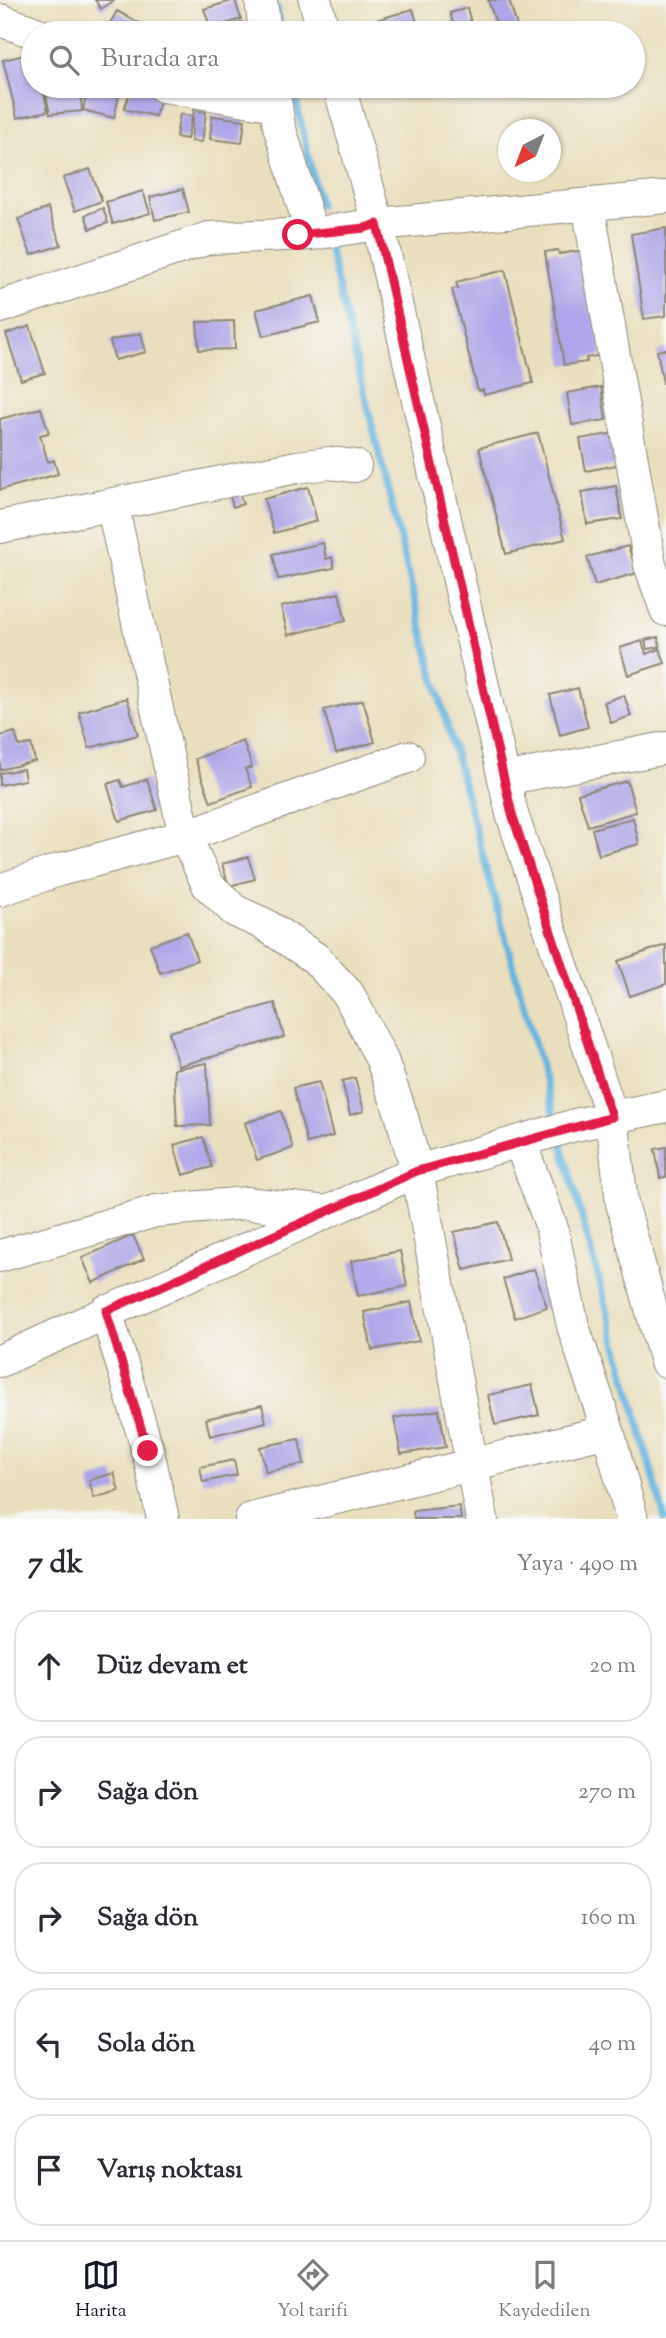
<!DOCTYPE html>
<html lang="tr">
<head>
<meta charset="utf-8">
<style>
  body { margin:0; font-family:"Sorts Mill Goudy",serif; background:#f2f2f3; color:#2b2b33 }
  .compass { position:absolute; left:498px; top:119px; width:63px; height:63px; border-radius:50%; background:#fff; box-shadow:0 2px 5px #0004; rotate:222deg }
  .stop { position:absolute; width:21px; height:21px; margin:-16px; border:5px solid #e11d48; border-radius:50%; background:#fff }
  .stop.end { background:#e11d48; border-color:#fff; box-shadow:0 2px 7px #0008 }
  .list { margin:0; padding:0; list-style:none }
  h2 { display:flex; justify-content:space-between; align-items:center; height:91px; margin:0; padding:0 28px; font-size:30px }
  h2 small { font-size:23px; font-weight:400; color:#7c7c81 }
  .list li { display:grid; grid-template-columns:46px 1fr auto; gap:21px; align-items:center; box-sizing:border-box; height:112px; margin:0 14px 14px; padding:0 14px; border:2px solid #e1e1e2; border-radius:28px }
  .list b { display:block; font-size:26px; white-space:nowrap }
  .list em { font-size:23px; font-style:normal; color:#7c7c81 }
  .icon { flex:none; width:38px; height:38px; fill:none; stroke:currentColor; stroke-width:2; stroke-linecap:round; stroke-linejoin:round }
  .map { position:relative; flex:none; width:666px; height:1519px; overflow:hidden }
  .search { position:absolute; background:#fff; box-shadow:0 2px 5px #0004; left:21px; right:21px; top:21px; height:77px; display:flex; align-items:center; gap:18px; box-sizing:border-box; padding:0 24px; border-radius:38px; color:#7c7c81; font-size:26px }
  .sheet { height:721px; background:#fff }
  nav { display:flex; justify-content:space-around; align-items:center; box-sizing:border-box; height:98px; border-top:2px solid #e1e1e2; background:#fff; font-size:19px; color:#7c7c81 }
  nav a { display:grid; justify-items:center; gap:4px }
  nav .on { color:#111827 }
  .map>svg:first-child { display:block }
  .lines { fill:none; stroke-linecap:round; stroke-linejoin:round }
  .stream { stroke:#64b4df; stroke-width:7 }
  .building { fill:#afa5ea }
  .minor-casing { stroke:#8a8574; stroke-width:34 }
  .minor { stroke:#fff; stroke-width:32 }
  .route { stroke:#e11d48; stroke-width:9 }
</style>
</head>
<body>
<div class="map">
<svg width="666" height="1519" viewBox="0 0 666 1519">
  <rect width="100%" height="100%" fill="#f6f6f2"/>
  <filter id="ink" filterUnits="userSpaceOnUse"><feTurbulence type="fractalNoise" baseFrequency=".0143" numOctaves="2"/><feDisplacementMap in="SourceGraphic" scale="14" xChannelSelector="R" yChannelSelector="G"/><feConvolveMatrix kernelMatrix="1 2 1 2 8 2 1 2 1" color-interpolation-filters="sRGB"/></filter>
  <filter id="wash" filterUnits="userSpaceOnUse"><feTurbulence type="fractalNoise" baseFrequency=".00686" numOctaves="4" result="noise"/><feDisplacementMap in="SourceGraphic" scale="28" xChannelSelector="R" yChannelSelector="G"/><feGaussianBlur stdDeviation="1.57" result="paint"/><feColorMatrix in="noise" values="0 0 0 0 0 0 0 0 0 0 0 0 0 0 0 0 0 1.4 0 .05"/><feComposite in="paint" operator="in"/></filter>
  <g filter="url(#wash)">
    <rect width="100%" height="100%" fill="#eadfbc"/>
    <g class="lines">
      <path class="stream" d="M 277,8 L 282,33
        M 293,86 L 319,205
        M 327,240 L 430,662 L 556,1123
        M 560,1138 L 665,1519"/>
    </g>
    <g id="blocks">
      <path class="building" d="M 95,0 L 115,0 L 101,9 Z
        M 235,0 L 241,19 L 211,29 L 204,9 Z
        M 488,0 L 509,0 L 517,26 L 499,32 Z
        M 467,8 L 474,33 L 456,33 L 450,13 Z
        M 413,9 L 420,33 L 376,33 L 373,21 Z
        M 117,11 L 152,30 L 151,33 L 130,33 L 110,23 Z
        M 242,22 L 246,33 L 212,33 Z
        M 33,53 L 33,86 L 42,86 L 48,111 L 17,118 L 3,60 Z
        M 44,86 L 80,86 L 82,111 L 50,114 Z
        M 84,86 L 121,86 L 114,118 L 83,110 L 86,96 L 81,95 Z
        M 132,86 L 143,86 L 163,93 L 155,116 L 124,109 Z
        M 194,110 L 206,112 L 202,142 L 191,141 Z
        M 180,114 L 192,116 L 187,139 L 176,137 Z
        M 212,116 L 245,120 L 242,143 L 210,139 Z
        M 90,169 L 102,201 L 75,211 L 63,178 Z
        M 183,189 L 189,212 L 155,220 L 150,197 Z
        M 143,191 L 150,213 L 113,224 L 106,202 Z
        M 48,208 L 61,245 L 31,255 L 18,219 Z
        M 103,208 L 108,223 L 90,229 L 85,215 Z
        M 666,228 L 666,316 L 644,319 L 631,234 Z
        M 558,250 L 559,254 L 585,250 L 602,355 L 586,358 L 587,362 L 564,365 L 545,252 Z
        M 505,270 L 533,383 L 484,395 L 483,390 L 478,391 L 452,289 L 458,288 L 456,282 Z
        M 313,296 L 320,322 L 263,336 L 256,310 Z
        M 234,321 L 235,349 L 199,350 L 197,322 Z
        M 30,326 L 45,373 L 21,380 L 6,334 Z
        M 141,333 L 146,352 L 115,360 L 110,341 Z
        M 666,349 L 666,383 L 663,383 L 657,351 Z
        M 601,387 L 606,420 L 572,425 L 567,393 Z
        M 41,408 L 49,433 L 40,435 L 48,462 L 54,460 L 58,474 L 0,490 L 0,419 Z
        M 538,433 L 565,539 L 506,554 L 479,448 Z
        M 615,433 L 621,464 L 586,471 L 580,439 Z
        M 616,486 L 622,519 L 587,524 L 582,492 Z
        M 308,487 L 317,521 L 274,533 L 264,499 Z
        M 239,493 L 243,504 L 233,507 L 230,496 Z
        M 323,543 L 326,559 L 332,557 L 334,568 L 278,579 L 273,554 Z
        M 628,546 L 637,573 L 595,585 L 587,557 Z
        M 339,593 L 346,621 L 288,635 L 281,607 Z
        M 658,637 L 660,647 L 647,649 L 645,640 Z
        M 642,641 L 646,654 L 660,649 L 665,663 L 628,675 L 620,648 Z
        M 578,688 L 588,727 L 560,735 L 550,695 Z
        M 624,695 L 631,716 L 611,723 L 604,702 Z
        M 127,698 L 138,735 L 89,748 L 79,712 Z
        M 363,700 L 375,742 L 336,753 L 324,710 Z
        M 15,732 L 19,746 L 31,744 L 35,761 L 0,770 L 0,736 Z
        M 243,741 L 252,767 L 245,769 L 252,787 L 211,802 L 195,759 Z
        M 23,769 L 25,780 L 0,785 L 0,773 Z
        M 147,779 L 157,810 L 119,821 L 107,784 L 120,780 L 123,787 Z
        M 627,781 L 636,812 L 588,826 L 578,794 Z
        M 633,818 L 639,844 L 599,855 L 592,829 Z
        M 248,857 L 255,879 L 229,886 L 222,864 Z
        M 187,932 L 197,960 L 160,973 L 150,945 Z
        M 666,945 L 666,984 L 630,996 L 618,961 Z
        M 275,1003 L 284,1037 L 178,1066 L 169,1032 Z
        M 207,1063 L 210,1125 L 177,1126 L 174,1069 Z
        M 355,1078 L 364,1111 L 350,1115 L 342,1081 Z
        M 319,1082 L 333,1136 L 307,1143 L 293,1088 Z
        M 281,1111 L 293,1148 L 257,1160 L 245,1123 Z
        M 203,1137 L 212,1167 L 183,1175 L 174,1145 Z
        M 666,1147 L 666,1177 L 660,1178 L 655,1149 Z
        M 498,1222 L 508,1259 L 464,1270 L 454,1232 Z
        M 133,1235 L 144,1259 L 93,1283 L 82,1258 Z
        M 400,1251 L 407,1286 L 358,1296 L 351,1261 Z
        M 534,1269 L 547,1307 L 515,1318 L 503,1279 Z
        M 411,1302 L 419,1341 L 372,1350 L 364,1312 Z
        M 532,1385 L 539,1415 L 495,1425 L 488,1395 Z
        M 262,1405 L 266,1422 L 210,1436 L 206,1419 Z
        M 439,1410 L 446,1447 L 401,1454 L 394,1418 Z
        M 299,1439 L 304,1464 L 266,1472 L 260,1447 Z
        M 234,1460 L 237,1475 L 203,1482 L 200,1467 Z
        M 114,1473 L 119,1491 L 94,1498 L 89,1480 Z
        M 459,1506 L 461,1519 L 414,1519 L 413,1511 Z"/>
    </g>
  </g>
  <g filter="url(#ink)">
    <use href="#blocks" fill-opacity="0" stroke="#8a8574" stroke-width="2"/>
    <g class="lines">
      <g class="minor-casing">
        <path id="minor" d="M 261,0 L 265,33
          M 315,0 L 324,33
          M 0,20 L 36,33
          M 163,86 L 276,105
          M 273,86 L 279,126 L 312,234
          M 339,86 L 378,224 L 512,814 L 612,1117 L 622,1203 L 666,1362
          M 588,204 L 650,565 L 666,610
          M 0,307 L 209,238 L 312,234 L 378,224 L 666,197
          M 112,504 L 185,836 L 208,885 L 235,911 L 264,924 L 315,958 L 349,995 L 382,1060 L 401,1114 L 417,1171 L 482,1519
          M 0,527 L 297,467 L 329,463 L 355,466
          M 504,779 L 666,748
          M 0,890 L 59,870 L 185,836 L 408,757
          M 520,1142 L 551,1225 L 573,1326 L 608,1431 L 632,1519
          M 0,1256 L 156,1211 L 246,1203 L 327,1212
          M 106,1311 L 148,1451 L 163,1519
          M 0,1361 L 417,1171 L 575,1125 L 666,1106
          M 251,1519 L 608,1431"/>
      </g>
      <use href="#minor" class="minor"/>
    </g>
  </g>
  <g class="lines" filter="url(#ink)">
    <path class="route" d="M 148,1451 L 106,1311 L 417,1171 L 612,1117 L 512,814 L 377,224 L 365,228 L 298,235"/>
  </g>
</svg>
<svg class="compass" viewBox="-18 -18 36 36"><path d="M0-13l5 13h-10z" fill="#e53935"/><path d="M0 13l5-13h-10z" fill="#7c7c81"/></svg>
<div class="stop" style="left:298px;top:235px"></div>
<div class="stop end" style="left:148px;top:1451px"></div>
<div class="search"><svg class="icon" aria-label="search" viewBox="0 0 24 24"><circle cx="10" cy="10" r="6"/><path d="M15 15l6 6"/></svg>Burada ara</div>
</div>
<section class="sheet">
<h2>7 dk<small>Yaya · 490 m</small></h2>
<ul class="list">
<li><svg class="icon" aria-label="ahead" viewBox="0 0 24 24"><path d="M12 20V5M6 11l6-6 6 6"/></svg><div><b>Düz devam et</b></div><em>20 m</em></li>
<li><svg class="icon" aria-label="right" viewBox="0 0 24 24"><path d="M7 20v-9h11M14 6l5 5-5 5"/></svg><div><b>Sağa dön</b></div><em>270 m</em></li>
<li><svg class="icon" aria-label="right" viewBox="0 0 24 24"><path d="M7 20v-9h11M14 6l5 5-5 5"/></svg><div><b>Sağa dön</b></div><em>160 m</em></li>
<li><svg class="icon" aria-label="left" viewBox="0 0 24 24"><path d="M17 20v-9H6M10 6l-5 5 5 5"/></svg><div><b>Sola dön</b></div><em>40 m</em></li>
<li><svg class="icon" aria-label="arrive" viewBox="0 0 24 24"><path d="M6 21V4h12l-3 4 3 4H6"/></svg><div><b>Varış noktası</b></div></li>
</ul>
</section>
<nav>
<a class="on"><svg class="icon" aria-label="map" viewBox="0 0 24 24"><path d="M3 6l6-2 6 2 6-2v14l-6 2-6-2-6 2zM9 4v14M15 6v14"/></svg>Harita</a>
<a><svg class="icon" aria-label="directions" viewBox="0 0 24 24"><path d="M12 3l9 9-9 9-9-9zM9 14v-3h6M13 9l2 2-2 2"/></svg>Yol tarifi</a>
<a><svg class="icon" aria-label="saved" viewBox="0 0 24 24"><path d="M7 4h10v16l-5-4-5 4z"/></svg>Kaydedilen</a>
</nav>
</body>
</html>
